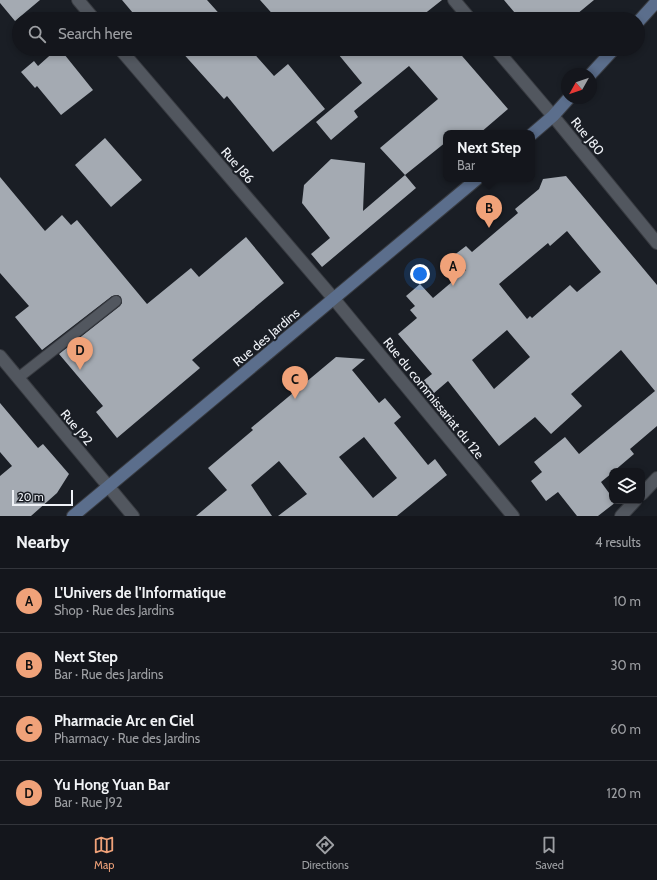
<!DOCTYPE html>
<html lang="en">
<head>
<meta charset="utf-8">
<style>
  body { margin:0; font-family:Cabin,sans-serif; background:#212329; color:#f1f3f6 }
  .controls { position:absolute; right:12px; bottom:12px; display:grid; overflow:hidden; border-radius:8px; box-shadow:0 2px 6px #0003 }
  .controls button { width:36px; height:36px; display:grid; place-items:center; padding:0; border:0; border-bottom:1px solid #33353b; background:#14161c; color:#f1f3f6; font:20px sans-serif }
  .compass { position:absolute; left:561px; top:68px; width:36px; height:36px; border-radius:50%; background:#14161c; box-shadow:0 2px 6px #0003; rotate:230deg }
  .scale { position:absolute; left:12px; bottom:10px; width:61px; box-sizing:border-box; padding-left:4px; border:2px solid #eff2f7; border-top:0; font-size:11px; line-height:14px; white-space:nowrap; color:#eff2f7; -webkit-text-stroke:3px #1a1e25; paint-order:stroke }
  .you { position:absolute; left:420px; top:274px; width:14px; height:14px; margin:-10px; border:3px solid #fff; border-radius:50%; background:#1a73e8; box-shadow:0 0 0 6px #1a73e833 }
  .badge { display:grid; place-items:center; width:26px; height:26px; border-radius:50%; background:#f0a279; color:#111; font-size:13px; font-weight:700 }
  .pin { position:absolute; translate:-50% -33px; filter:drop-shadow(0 1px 2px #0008) }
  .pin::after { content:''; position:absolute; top:21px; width:14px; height:12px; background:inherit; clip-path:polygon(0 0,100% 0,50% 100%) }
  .popup { position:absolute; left:443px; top:130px; width:92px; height:52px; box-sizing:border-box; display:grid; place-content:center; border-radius:8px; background:#14161c; filter:drop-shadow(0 1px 3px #0005); font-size:13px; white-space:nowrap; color:#9d9fa3 }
  .popup b { font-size:15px; color:#f1f3f6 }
  .popup::after { content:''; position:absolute; left:50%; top:100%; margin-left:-8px; border:8px solid transparent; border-top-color:#14161c }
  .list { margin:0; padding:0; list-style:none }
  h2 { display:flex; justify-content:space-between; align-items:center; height:52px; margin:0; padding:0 16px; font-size:17px }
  h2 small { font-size:13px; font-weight:400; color:#9d9fa3 }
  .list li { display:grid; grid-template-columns:26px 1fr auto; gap:12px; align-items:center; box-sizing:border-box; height:64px; padding:0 16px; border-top:1px solid #33353b }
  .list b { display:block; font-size:15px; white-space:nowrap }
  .list p { margin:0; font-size:13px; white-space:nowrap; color:#9d9fa3 }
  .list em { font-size:13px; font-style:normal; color:#9d9fa3 }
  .icon { flex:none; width:22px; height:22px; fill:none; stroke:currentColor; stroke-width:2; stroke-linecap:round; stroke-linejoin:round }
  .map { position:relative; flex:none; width:657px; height:516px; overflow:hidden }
  .search { position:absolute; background:#14161c; box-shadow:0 2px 6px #0003; left:12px; right:12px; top:12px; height:44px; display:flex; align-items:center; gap:10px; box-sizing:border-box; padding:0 14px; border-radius:22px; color:#9d9fa3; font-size:15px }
  .sheet { height:308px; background:#14161c }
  nav { display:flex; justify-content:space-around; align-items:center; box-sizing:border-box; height:56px; border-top:1px solid #33353b; background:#14161c; font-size:11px; color:#9d9fa3 }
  nav a { display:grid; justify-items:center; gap:2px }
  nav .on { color:#f0a279 }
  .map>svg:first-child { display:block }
  .building { fill:#a4aab2; fill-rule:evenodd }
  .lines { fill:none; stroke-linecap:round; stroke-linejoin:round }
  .service-casing { stroke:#383b41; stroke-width:12 }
  .minor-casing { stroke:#383b41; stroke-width:14 }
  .tertiary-casing { stroke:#383b41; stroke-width:14 }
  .secondary-casing { stroke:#383b41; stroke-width:14 }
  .service { stroke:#52575f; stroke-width:10 }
  .minor { stroke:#52575f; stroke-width:12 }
  .tertiary { stroke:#52575f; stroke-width:12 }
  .secondary { stroke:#5b6e8c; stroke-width:12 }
  .labels { text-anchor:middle; stroke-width:4; stroke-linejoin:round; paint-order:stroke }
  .street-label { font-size:13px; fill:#eff2f7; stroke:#1a1e25 }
</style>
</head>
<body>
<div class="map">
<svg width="657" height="516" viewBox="0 0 657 516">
  <rect width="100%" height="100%" fill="#1a1e25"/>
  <path class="building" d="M 0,0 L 40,0 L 15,21 L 0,3 Z
    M 122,0 L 207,0 L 224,19 L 138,19 Z
    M 260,0 L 442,0 L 418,19 L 277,19 Z
    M 504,0 L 594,0 L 571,19 L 520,19 Z
    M 57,49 L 60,49 L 93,90 L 61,115 L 37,86 L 35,88 L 21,72 L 34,61 L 38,66 Z
    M 181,49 L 250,49 L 274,76 L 288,64 L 325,109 L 273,152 L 227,96 L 224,99 L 180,50 Z
    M 334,49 L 456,49 L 508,109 L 480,133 L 446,133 L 446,142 L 405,175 L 380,148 L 438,99 L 409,66 L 354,111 L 358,117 L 331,140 L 316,122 L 362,83 Z
    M 105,138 L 142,180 L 111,207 L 75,165 Z
    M 331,159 L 365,163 L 363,211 L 405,175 L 416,188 L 322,267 L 311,254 L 330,238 L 302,203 L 304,185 Z
    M 566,176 L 657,285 L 657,426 L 630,449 L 634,454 L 614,471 L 612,471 L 612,473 L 601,482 L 612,497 L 612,501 L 616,502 L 598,516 L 577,516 L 558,492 L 546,501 L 531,481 L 542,472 L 534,462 L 565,437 L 579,454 L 655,391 L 621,350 L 571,394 L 582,406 L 551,434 L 535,417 L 499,446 L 448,381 L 434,393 L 423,381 L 432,374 L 398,334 L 417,318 L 410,310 L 415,306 L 406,296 L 420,284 L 433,298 L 466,270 L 453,256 L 466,246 L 472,252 L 518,213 L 515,209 L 539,189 L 543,179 ZM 567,231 L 601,272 L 577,292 L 570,285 L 532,318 L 530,316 L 527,319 L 499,284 L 548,243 L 550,246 ZM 507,330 L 530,357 L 494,389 L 472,360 Z
    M 0,177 L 45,231 L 62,215 L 71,225 L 77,220 L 147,304 L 191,268 L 199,277 L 246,237 L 284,283 L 192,360 L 200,368 L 117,438 L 96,412 L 103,406 L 59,354 L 120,306 L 122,303 L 121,297 L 118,295 L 112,296 L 42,350 L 15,317 L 29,306 L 0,273 Z
    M 336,357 L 365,359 L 352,370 L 379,403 L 385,398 L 401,417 L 394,423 L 428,465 L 435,459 L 447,475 L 397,516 L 278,516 L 307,494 L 279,461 L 251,485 L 272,516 L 196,516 L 227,490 L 208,468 L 253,430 L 251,428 ZM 364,437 L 397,478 L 373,498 L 339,457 Z
    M 0,403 L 38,448 L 43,444 L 69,474 L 57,493 L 31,516 L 0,516 L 0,476 L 12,466 L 0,452 Z"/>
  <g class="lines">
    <g class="service-casing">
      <path id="service" d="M 18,378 L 116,301"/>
    </g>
    <g class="minor-casing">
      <path id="minor" d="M 78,0 L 94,19
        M 120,49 L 334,299 L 513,516
        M 553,116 L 657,243
        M 0,356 L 133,516
        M 642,494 L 657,478
        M 621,516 L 635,501"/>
    </g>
    <g class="tertiary-casing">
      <path id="tertiary" d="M 454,0 L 470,19
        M 496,49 L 553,116"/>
    </g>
    <g class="secondary-casing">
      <path id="secondary" d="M 638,22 L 657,1
        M 591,74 L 614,49
        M 532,134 L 553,116 L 569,98
        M 73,516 L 477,179"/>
    </g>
    <use href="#service" class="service"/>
    <use href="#minor" class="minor"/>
    <use href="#tertiary" class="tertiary"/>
    <use href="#secondary" class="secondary"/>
  </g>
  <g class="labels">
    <g class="street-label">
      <text transform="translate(588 136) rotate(51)" y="5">Rue J80</text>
      <text transform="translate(238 165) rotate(49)" y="5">Rue J86</text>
      <text transform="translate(266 337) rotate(-40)" y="5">Rue des Jardins</text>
      <text transform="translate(434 398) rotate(51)" y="5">Rue du commissariat du 12e</text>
      <text transform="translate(77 427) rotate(50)" y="5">Rue J92</text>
    </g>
  </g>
</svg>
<div class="controls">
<button><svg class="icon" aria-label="layers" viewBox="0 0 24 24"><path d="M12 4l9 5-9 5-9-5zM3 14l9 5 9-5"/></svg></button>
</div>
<svg class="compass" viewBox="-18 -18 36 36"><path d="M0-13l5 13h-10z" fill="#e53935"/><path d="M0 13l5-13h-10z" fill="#9d9fa3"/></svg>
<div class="scale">20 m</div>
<div class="you"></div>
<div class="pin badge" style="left:453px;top:286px">A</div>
<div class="pin badge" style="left:489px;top:228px">B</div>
<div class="popup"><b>Next Step</b>Bar</div>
<div class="pin badge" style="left:295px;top:399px">C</div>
<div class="pin badge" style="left:80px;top:370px">D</div>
<div class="search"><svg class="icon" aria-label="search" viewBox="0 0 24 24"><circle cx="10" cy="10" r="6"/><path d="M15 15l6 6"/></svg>Search here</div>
</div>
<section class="sheet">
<h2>Nearby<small>4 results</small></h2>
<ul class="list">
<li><span class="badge">A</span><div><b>L'Univers de l'Informatique</b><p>Shop · Rue des Jardins</p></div><em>10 m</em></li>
<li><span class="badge">B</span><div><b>Next Step</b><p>Bar · Rue des Jardins</p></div><em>30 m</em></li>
<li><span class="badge">C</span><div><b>Pharmacie Arc en Ciel</b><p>Pharmacy · Rue des Jardins</p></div><em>60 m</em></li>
<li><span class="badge">D</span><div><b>Yu Hong Yuan Bar</b><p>Bar · Rue J92</p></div><em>120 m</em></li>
</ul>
</section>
<nav>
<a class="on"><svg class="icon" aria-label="map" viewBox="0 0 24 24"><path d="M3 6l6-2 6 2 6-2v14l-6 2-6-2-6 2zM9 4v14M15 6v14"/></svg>Map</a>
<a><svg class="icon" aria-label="directions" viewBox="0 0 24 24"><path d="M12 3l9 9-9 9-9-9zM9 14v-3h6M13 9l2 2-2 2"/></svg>Directions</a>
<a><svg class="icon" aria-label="saved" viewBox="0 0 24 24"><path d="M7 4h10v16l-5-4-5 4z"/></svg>Saved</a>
</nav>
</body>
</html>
